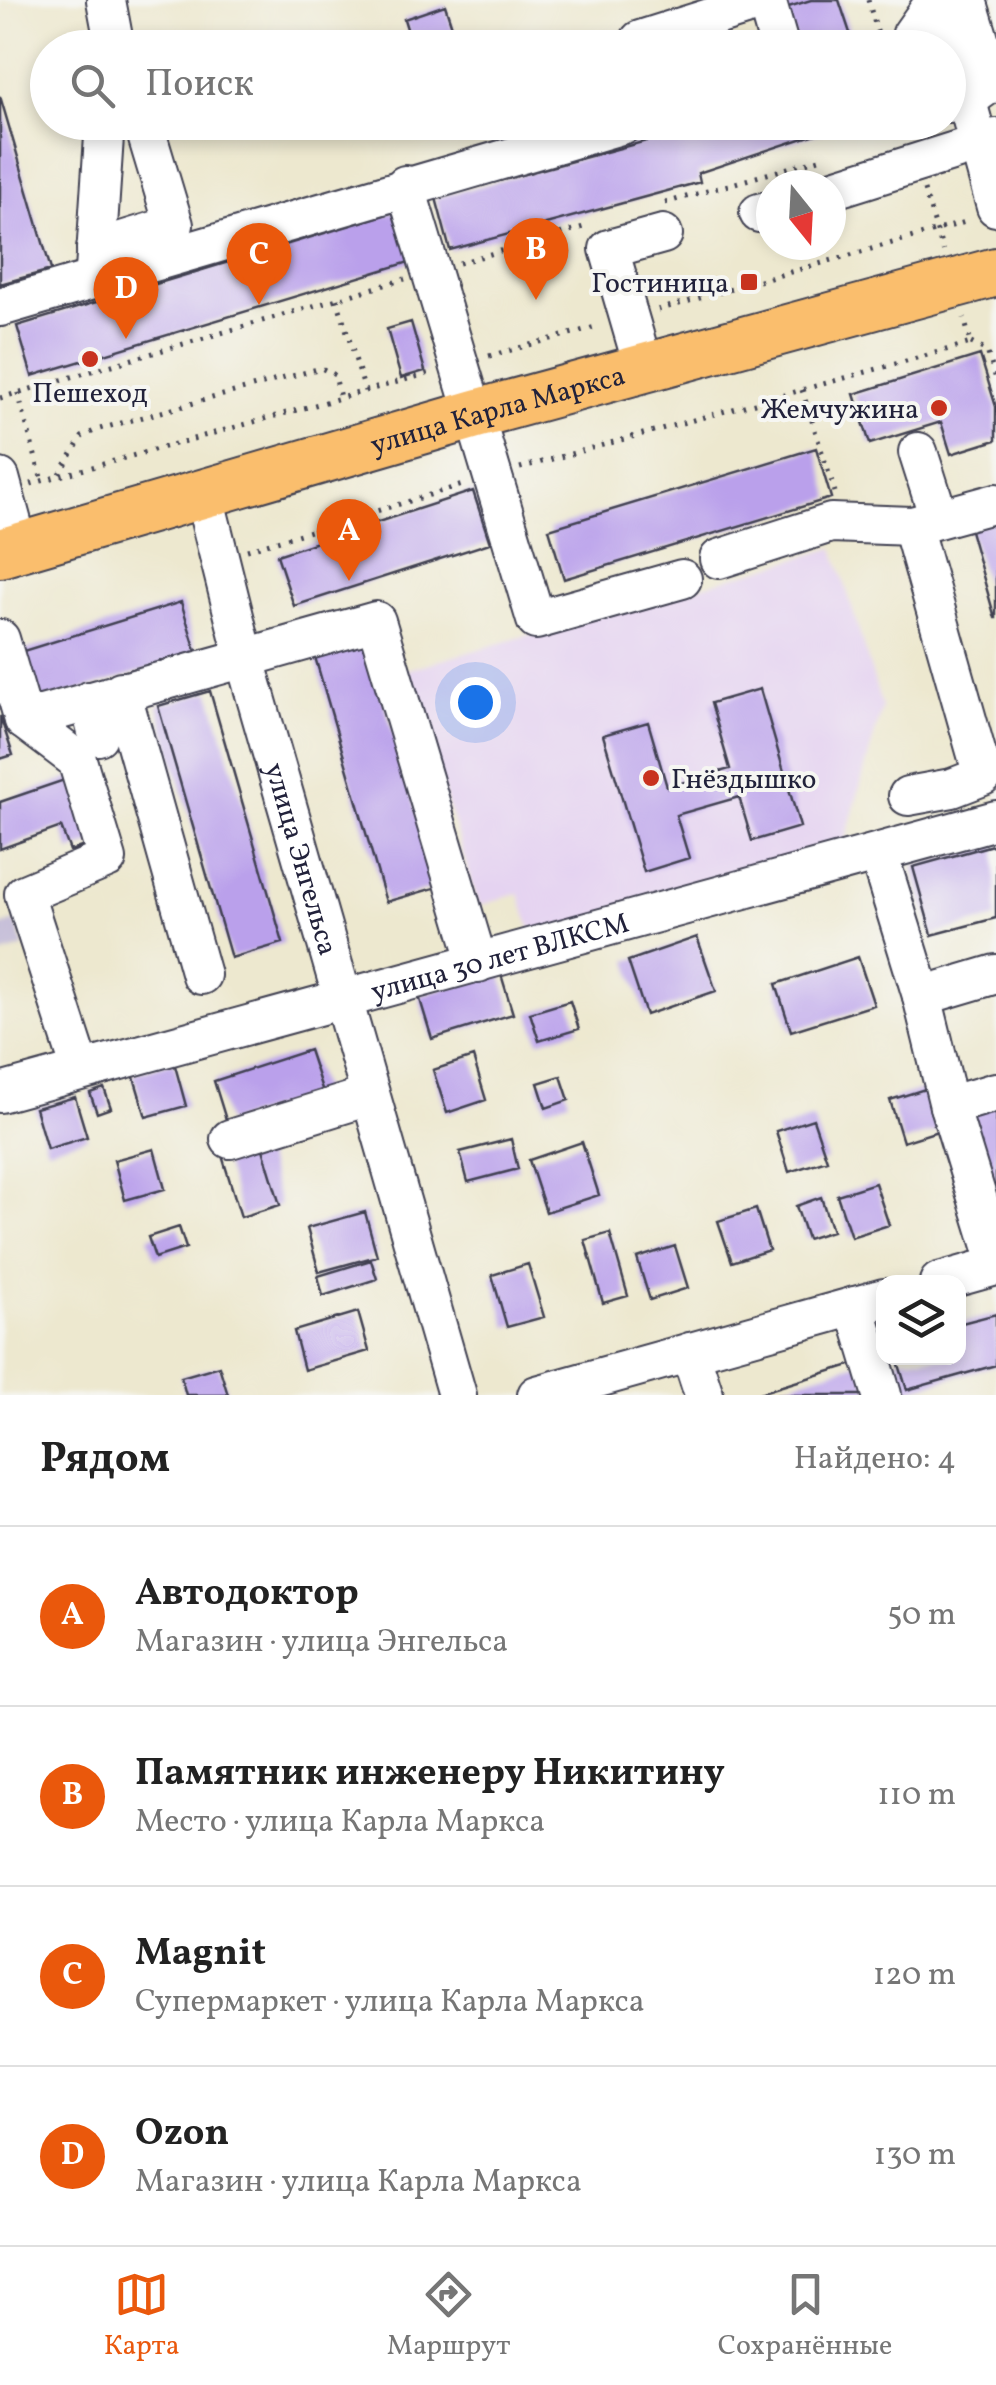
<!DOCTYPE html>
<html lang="ru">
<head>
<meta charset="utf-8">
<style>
  body { margin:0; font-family:Vollkorn,serif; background:#f2f2f2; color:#222 }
  .controls { position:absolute; right:30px; bottom:30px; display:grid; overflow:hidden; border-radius:20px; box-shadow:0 5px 15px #0003 }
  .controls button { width:90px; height:90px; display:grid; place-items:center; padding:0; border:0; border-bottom:2px solid #e0e0e0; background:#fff; color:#222; font:50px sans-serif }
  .compass { position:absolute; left:756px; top:170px; width:90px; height:90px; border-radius:50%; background:#fff; box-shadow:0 5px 15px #0003; rotate:162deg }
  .you { position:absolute; left:475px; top:702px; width:35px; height:35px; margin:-25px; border:8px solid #fff; border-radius:50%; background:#1a73e8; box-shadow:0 0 0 15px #1a73e833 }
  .badge { display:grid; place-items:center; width:65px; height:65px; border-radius:50%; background:#ea580c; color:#fff; font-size:32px; font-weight:700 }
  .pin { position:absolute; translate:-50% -82px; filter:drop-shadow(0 2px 5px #0008) }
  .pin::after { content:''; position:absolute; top:52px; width:35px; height:30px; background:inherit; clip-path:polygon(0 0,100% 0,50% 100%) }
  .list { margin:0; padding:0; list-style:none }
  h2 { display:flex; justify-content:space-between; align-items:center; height:130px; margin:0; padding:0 40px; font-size:42px }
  h2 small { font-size:32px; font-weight:400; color:#767676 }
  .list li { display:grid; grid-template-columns:65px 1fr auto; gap:30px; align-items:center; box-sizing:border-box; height:180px; padding:0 40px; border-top:2px solid #e0e0e0 }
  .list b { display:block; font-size:38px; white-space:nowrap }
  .list p { margin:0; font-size:32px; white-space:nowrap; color:#767676 }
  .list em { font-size:32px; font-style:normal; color:#767676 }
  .icon { flex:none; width:55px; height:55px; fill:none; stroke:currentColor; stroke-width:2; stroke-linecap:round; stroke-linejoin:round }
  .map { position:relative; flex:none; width:996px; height:1395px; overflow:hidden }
  .search { position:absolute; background:#fff; box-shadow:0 5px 15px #0003; left:30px; right:30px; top:30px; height:110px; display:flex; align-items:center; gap:25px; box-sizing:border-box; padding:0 35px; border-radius:55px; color:#767676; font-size:38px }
  .sheet { height:850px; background:#fff }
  nav { display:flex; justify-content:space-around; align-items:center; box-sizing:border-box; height:140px; border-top:2px solid #e0e0e0; background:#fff; font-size:28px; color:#767676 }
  nav a { display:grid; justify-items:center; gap:5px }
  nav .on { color:#ea580c }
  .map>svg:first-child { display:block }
  .built { fill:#e5d3f1 }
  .industrial { fill:#c7c0d9 }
  .building { fill:#baa0eb }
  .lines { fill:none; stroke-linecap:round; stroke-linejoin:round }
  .minor-casing { stroke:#404051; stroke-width:42 }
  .major-casing { stroke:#404051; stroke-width:52 }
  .path { stroke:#404051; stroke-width:5; stroke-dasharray:2.5 8; stroke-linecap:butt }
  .minor { stroke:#fff; stroke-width:38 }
  .major { stroke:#fabe6d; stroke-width:48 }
  .poi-dot { fill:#c8321e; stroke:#f6f6f2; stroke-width:4 }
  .labels { text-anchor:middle; stroke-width:8; stroke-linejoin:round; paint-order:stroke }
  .poi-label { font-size:28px; fill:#22223b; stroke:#f6f6f2; text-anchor:end }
  .street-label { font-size:28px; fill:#22223b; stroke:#f6f6f2 }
</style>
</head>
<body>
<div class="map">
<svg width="996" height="1395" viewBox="0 0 996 1395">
  <rect width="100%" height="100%" fill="#f6f6f2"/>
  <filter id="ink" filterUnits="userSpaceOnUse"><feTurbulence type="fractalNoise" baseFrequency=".01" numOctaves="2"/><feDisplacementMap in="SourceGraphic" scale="20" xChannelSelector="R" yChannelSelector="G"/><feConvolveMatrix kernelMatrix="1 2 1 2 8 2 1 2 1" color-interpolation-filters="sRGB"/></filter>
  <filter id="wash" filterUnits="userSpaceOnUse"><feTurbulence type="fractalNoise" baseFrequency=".0048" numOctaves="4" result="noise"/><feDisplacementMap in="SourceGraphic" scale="40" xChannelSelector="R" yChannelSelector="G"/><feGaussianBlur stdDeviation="2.25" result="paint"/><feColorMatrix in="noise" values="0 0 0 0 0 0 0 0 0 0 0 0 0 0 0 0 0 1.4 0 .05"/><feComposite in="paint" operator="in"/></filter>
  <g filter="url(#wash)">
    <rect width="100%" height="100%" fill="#ede8cf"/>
    <path class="built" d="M 834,548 L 882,707 L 843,849 L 533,936 L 519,893 L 479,906 L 406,670 Z"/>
    <path class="industrial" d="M 16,921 L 24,947 L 0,955 L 0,926 Z"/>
    <g id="blocks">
      <path class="building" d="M 811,0 L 839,0 L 855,48 L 798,48 L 785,8 Z
        M 445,5 L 459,48 L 413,48 L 404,19 Z
        M 0,96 L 51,270 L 0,284 Z
        M 677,122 L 852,122 L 698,173 L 700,182 L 450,250 L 436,198 L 680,132 Z
        M 401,210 L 416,260 L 32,376 L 17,326 Z
        M 411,322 L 425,371 L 401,378 L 387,329 Z
        M 980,355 L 996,407 L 996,440 L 951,454 L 941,422 L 870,444 L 854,394 Z
        M 816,448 L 831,498 L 564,579 L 549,529 Z
        M 473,491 L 490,543 L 294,606 L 277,555 Z
        M 996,520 L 996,618 L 995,618 L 969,527 Z
        M 181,602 L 197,654 L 37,704 L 20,652 Z
        M 365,635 L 438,887 L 386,902 L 313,650 Z
        M 760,689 L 800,827 L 752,841 L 739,797 L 676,815 L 689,858 L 644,872 L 603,735 L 648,722 L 667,787 L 730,769 L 711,703 Z
        M 210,691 L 283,943 L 231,958 L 158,706 Z
        M 0,716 L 13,755 L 0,759 Z
        M 73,777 L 96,842 L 70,851 L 61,827 L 0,849 L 0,802 Z
        M 996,844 L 996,918 L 932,935 L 913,867 Z
        M 697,937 L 716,991 L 646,1015 L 628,961 Z
        M 858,957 L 874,1005 L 791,1031 L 776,984 Z
        M 500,971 L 513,1014 L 432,1039 L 419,996 Z
        M 570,1001 L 579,1029 L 539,1041 L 530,1013 Z
        M 309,1050 L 323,1092 L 227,1123 L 214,1081 Z
        M 473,1057 L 486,1100 L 447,1113 L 433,1070 Z
        M 174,1062 L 186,1106 L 146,1117 L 133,1074 Z
        M 561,1076 L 569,1100 L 546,1108 L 538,1083 Z
        M 104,1088 L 111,1108 L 97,1113 L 90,1093 Z
        M 928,1088 L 941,1130 L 903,1142 L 890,1100 Z
        M 75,1097 L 87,1137 L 47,1149 L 35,1108 Z
        M 996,1104 L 996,1186 L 987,1188 L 966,1112 Z
        M 813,1119 L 827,1160 L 789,1172 L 776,1131 Z
        M 259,1136 L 280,1205 L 241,1217 L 220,1149 Z
        M 511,1139 L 518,1169 L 468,1182 L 460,1152 Z
        M 582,1142 L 599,1195 L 546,1212 L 529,1160 Z
        M 154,1149 L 165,1189 L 125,1200 L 114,1160 Z
        M 875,1183 L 889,1225 L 851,1237 L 837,1195 Z
        M 821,1197 L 832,1231 L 807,1239 L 796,1206 Z
        M 756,1209 L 769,1250 L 732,1262 L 718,1221 Z
        M 365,1212 L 377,1256 L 319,1272 L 307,1228 Z
        M 179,1227 L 186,1248 L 155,1258 L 148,1237 Z
        M 610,1233 L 628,1296 L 603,1303 L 585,1240 Z
        M 675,1246 L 688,1288 L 650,1300 L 637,1258 Z
        M 371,1260 L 377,1279 L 323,1296 L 318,1276 Z
        M 528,1264 L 544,1317 L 507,1327 L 492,1275 Z
        M 358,1312 L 369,1351 L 304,1370 L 294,1331 Z
        M 996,1314 L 996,1365 L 907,1390 L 897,1358 L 958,1358 L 958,1324 Z
        M 860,1362 L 870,1395 L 756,1395 L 756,1394 Z
        M 219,1366 L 228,1395 L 186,1395 L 181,1377 Z"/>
    </g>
  </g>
  <g filter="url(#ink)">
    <use href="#blocks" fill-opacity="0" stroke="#404051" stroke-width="2.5"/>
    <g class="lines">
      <g class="minor-casing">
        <g id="minor">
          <path d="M 106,0 L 115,48"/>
          <path d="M 766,0 L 780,48"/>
          <path d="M 939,0 L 996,207"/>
          <path d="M 642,48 L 640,40 L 767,0"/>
          <path d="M 917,48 L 912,34 L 936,0"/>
          <path d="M 948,103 L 967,100 L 992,82 L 967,0"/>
          <path d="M 405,185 L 536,620 L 682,579"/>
          <path d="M 831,190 L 996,138"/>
          <path d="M 759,213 L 771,210"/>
          <path d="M 96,249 L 174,225 L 143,122"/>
          <path d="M 95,271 L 105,122"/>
          <path d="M 0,307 L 624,124"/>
          <path d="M 644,369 L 609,249 L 663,234"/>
          <path d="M 918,452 L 939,518"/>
          <path d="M 0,478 L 19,548"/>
          <path id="s1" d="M 203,492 L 244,656 L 457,1395"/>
          <path d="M 719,559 L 831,523 L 912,526"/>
          <path d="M 0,639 L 24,720 L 376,621 L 478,963"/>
          <path d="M 121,691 L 201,975"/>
          <path d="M 89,701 L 98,736"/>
          <path d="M 24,720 L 77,760 L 107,859 L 24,894 L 81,1070"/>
          <path d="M 908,796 L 952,788 L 983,776 L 912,526 L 996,503"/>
          <path d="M 878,853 L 922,996 L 996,974"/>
          <path d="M 922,996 L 949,1106"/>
          <path d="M 996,1092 L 949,1106 L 996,1259"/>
          <path id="s2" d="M 0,1093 L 996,820"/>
          <path d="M 230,1139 L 369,1096"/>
          <path d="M 939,1282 L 996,1266"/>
          <path d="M 855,1306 L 882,1395"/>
          <path d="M 690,1352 L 704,1395"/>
          <path d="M 537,1395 L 884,1298"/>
        </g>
      </g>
      <g class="major-casing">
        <g id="major">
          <path id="s3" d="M 0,553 L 476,414 L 996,272"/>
        </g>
      </g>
      <path class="path" d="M 868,0 L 881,45
        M 903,122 L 906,133
        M 924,190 L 943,251
        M 665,203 L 823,158
        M 459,263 L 587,226
        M 337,299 L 365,391
        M 658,310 L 969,221
        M 971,343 L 987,351 L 996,379
        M 489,356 L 599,326
        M 802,390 L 835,492
        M 18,393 L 42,481
        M 0,398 L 405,279
        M 520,468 L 971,343 L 964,318
        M 60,474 L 82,437 L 96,430 L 321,368 L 335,375 L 340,398
        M 31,484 L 430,373
        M 247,550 L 466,484"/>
      <use href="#minor" class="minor"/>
      <use href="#major" class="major"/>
    </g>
  </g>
  <g class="poi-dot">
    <rect x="739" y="272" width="20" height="20" rx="5"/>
    <circle cx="90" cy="359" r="10"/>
    <circle cx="939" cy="408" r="10"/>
    <circle cx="651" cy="778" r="10"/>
  </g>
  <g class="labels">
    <g class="poi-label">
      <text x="729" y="292">Гостиница</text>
      <text x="90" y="402" text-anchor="middle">Пешеход</text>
      <text x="919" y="418">Жемчужина</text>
      <text x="671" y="788" text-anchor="start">Гнёздышко</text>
    </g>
    <g class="street-label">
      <text dy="10" stroke="none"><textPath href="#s3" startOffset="518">улица Карла Маркса</textPath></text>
      <text dy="10" stroke="none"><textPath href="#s1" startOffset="380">улица Энгельса</textPath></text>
      <text dy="10" stroke="none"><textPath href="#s2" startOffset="518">улица 30 лет ВЛКСМ</textPath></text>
    </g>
  </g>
</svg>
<div class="controls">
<button><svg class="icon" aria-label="layers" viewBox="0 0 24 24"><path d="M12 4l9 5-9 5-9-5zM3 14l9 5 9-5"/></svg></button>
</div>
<svg class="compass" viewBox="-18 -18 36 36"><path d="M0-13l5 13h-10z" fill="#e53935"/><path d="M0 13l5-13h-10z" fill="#767676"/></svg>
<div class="you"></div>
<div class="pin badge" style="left:349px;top:581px">A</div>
<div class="pin badge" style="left:536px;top:300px">B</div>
<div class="pin badge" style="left:259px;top:305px">C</div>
<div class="pin badge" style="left:126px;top:339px">D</div>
<div class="search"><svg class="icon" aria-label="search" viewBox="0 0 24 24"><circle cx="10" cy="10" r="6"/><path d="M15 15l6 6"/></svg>Поиск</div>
</div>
<section class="sheet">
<h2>Рядом<small>Найдено: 4</small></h2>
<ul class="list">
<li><span class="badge">A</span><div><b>Автодоктор</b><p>Магазин · улица Энгельса</p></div><em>50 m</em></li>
<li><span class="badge">B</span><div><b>Памятник инженеру Никитину</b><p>Место · улица Карла Маркса</p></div><em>110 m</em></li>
<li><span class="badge">C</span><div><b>Magnit</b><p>Супермаркет · улица Карла Маркса</p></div><em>120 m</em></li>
<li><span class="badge">D</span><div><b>Ozon</b><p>Магазин · улица Карла Маркса</p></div><em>130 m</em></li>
</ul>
</section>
<nav>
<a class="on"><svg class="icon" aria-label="map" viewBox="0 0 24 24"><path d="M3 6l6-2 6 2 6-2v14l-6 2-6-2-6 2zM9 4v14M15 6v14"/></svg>Карта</a>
<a><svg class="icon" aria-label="directions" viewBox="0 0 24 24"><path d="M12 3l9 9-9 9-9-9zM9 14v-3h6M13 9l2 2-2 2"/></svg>Маршрут</a>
<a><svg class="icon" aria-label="saved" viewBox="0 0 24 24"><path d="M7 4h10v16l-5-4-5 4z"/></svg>Сохранённые</a>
</nav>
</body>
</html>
